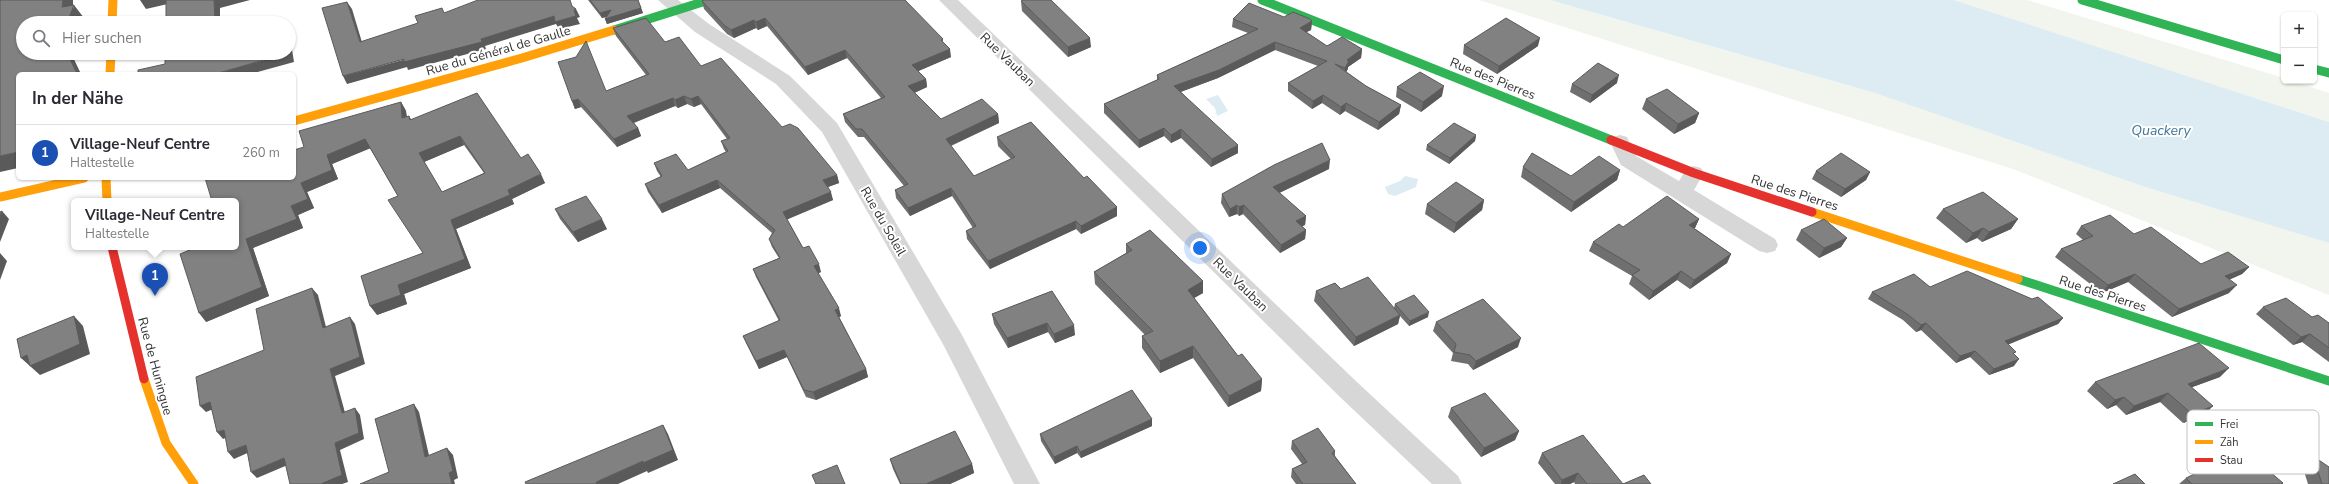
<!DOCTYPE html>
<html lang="de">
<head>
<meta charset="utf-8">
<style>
  body { margin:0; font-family:"Nunito Sans",sans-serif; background:#f7f7f7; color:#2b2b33 }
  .controls { position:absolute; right:12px; top:12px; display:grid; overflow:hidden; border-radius:6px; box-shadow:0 1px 3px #0004 }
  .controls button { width:36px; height:36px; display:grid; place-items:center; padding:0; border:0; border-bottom:1px solid #e1e1e2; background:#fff; color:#2b2b33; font:20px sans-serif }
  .you { position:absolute; left:1200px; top:248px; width:14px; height:14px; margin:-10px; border:3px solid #fff; border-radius:50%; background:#1a73e8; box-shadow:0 0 0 6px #1a73e833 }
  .badge { display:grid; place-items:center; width:26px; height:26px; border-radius:50%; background:#7c3aed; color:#fff; font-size:13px; font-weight:700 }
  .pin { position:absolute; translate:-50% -33px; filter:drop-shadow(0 1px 2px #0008) }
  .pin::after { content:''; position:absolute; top:21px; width:14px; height:12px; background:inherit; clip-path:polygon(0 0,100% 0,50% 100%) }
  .popup { position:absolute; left:71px; top:198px; width:168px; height:52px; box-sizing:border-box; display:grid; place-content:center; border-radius:6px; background:#fff; filter:drop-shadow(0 1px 3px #0005); font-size:13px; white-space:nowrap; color:#7c7c81 }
  .popup b { font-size:15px; color:#2b2b33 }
  .popup::after { content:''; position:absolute; left:50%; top:100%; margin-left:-8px; border:8px solid transparent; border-top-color:#fff }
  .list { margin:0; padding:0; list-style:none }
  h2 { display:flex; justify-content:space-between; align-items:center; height:52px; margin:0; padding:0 16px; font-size:17px }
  h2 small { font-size:13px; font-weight:400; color:#7c7c81 }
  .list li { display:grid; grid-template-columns:26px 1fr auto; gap:12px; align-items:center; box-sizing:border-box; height:56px; padding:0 16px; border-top:1px solid #e1e1e2 }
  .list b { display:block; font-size:15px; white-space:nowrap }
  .list p { margin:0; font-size:13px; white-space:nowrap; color:#7c7c81 }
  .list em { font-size:13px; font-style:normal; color:#7c7c81 }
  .icon { flex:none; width:22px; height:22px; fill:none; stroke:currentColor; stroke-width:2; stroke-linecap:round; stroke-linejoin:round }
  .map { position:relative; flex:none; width:2329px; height:484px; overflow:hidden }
  .search { position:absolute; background:#fff; box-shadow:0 1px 3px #0004; left:16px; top:16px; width:280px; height:44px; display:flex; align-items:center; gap:10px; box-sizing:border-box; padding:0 14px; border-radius:22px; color:#7c7c81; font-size:15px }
  .panel { position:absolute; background:#fff; box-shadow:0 1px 3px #0004; left:16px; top:72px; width:280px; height:108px; border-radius:6px }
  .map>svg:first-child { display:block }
  .green { fill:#f1f5ed }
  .water { fill:#ddebf3 }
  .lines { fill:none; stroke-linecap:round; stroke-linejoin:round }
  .street { fill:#d7d7d7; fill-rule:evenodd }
  .fast { stroke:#30b455; stroke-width:9 }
  .slow { stroke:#ff9f0a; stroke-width:9 }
  .jam { stroke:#e5322d; stroke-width:9 }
  .wall { fill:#6f6f6f; fill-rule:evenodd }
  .shaded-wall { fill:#5a5a5a }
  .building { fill:#818181; stroke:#5a5a5a; fill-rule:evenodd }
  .labels { text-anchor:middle; stroke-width:4; stroke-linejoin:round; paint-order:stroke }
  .street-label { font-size:13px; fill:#333; stroke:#fff }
  .water-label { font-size:14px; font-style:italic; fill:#3f7597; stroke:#fff }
  .key { fill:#fff; stroke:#c2c2c2; stroke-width:1 }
  .key-label { font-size:11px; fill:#333 }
</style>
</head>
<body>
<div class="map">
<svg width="2329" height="484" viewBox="0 0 2329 484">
  <rect width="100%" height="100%" fill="#fff"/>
  <path class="green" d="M 1479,0 L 1550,0 L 1872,92 L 2145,187 L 2329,243 L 2329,295 L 2013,169 Z
    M 1954,0 L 2027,0 L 2284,78 L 2284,81 L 2292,81 L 2329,93 L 2329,122 Z"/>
  <path class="water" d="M 1550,0 L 1954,0 L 2329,122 L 2329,243 L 2145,187 L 1872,92 Z
    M 1218,95 L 1228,111 L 1217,116 L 1215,108 L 1206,99 Z
    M 1405,176 L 1418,179 L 1416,187 L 1395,196 L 1388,194 L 1385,187 L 1400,181 Z"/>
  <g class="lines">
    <path class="street" d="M 658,0 L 678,0 L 709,24 L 790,76 L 837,123 L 962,335 L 1040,484 L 1014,484 L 944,346 L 822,132 L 776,84 L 695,32 Z
      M 939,0 L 958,0 L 1358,383 L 1458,476 L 1462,484 L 1432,484 L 1340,397 Z
      M 1620,135 L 1627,137 L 1636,156 L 1679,181 L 1687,168 L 1694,166 L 1701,168 L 1704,173 L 1694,190 L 1775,239 L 1778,245 L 1775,251 L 1767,253 L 1759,251 L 1621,165 L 1610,142 L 1613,137 Z"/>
    <path class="fast" d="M 1262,0 L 1611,140
      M 2082,0 L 2284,60
      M 614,30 L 709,0
      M 2314,69 L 2329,73
      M 2018,279 L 2329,381"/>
    <path class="slow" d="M 112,23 L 113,0
      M 110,74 L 111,53
      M 294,121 L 522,58 L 614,30
      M 106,178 L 107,201
      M 0,197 L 84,178
      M 1812,212 L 2018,279
      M 144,379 L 166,443 L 194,484"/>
    <path class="jam" d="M 1611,140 L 1694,173 L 1812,212
      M 112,247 L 144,379"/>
  </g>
  <path class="wall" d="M 588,0 L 638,0 L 643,13 L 607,24 L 605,19 L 606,17 L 602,18 Z
    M 702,1 L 943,39 L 943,42 L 951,57 L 918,71 L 926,79 L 927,87 L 914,93 L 941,119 L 998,114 L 999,123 L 951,146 L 974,176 L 1011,159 L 998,146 L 997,137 L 1084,178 L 1117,207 L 1117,216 L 1081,234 L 1076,229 L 990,269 L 967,239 L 966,231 L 973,228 L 952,196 L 910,216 L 896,198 L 895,190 L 904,186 L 864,137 L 858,137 L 845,122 L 843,114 L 881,98 L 847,58 L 808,75 L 767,26 L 758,30 L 756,28 L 734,38 L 727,34 L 704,9 Z
    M 1021,1 L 1091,47 L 1068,57 L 1022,11 Z
    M 1284,17 L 1312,21 L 1311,30 L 1306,32 L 1327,46 L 1362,49 L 1361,58 L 1348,67 L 1346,72 L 1366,86 L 1401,105 L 1399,114 L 1378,130 L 1345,111 L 1340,115 L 1322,103 L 1312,109 L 1288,91 L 1288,83 L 1318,66 L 1275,50 L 1218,78 L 1181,92 L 1238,153 L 1211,167 L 1181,138 L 1171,143 L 1164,136 L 1139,148 L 1104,113 L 1104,104 L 1157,80 L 1157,75 L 1248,33 L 1232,27 L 1233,19 Z
    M 613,28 L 665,42 L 701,66 L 782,127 L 837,175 L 839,183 L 828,187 L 833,200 L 787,219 L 803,248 L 821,272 L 818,273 L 841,316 L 839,317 L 866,369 L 868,377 L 816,400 L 806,397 L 787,357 L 759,369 L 746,343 L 743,336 L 779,321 L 756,277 L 753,269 L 779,258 L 772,247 L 769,239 L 772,233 L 720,188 L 662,213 L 648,192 L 645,184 L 661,177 L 657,171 L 654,163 L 688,170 L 726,152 L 724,149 L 721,141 L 727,139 L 701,104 L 694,107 L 687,104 L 678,108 L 675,106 L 634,123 L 638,128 L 641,136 L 617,147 L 581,107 L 575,109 L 572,101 L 606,91 L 646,75 L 616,36 Z
    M 1464,45 L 1538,46 L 1497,74 L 1463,54 Z
    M 1617,83 L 1590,103 L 1570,92 L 1572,84 Z
    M 1397,87 L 1442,96 L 1421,112 L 1396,97 Z
    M 1646,99 L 1699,113 L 1695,123 L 1674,134 L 1642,109 Z
    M 401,102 L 406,111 L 407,117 L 409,116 L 411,119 L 521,158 L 545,183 L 512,199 L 514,204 L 456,229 L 471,268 L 404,294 L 407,304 L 377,315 L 423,253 L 398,196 L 370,148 L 332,164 L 338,179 L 307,192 L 314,208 L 298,215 L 303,228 L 253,248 L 269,296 L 206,322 L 236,247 L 294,178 L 304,147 ZM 464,145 L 484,173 L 442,192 L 424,162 Z
    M 1476,135 L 1475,141 L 1449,164 L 1426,150 L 1427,145 Z
    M 1523,167 L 1571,176 L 1620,170 L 1617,180 L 1571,212 L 1521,177 Z
    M 1329,169 L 1279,193 L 1306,216 L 1305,225 L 1302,226 L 1306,230 L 1305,239 L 1280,253 L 1243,214 L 1239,216 L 1237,214 L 1229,217 L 1221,203 L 1222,194 Z
    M 1816,171 L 1870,172 L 1866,180 L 1841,197 L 1812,179 Z
    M 1484,200 L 1482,210 L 1454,233 L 1425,214 L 1427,204 Z
    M 555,209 L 607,229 L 578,242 L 560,219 Z
    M 1943,209 L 2018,219 L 2011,229 L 1982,242 L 1977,238 L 1966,243 L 1936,218 Z
    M 1699,219 L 1695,228 L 1694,228 L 1731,254 L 1727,263 L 1690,289 L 1677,280 L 1649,300 L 1629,284 L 1632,276 L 1589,251 L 1593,242 L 1623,227 Z
    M 2081,226 L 2134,234 L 2201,264 L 2249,267 L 2242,274 L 2229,280 L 2229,293 L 2172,317 L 2128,282 L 2102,293 L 2055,257 L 2061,249 L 2083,240 L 2076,234 Z
    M 1801,230 L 1847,238 L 1841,247 L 1819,258 L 1796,240 Z
    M 1126,244 L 1203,281 L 1203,293 L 1194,298 L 1238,356 L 1262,379 L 1261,391 L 1228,407 L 1193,358 L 1160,373 L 1142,348 L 1142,336 L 1145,335 L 1095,284 L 1094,272 L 1126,253 Z
    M 1930,287 L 2063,318 L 2058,324 L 2008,344 L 2014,354 L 2014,366 L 1989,375 L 1970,357 L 1956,363 L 1921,330 L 1916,332 L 1903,320 L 1868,299 L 1872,292 Z
    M 1341,289 L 1394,308 L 1395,304 L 1428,317 L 1409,326 L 1400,316 L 1398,324 L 1354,346 L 1314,301 L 1316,291 Z
    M 1052,291 L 1075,335 L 1055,343 L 1048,332 L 1008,348 L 994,324 L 992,314 Z
    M 2263,307 L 2329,323 L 2329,362 L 2302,342 L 2293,345 L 2256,314 Z
    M 1436,322 L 1518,347 L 1473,370 L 1468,364 L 1451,361 L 1453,353 L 1433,331 Z
    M 2220,377 L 2192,387 L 2204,415 L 2183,423 L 2160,402 L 2126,415 L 2116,405 L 2107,409 L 2087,391 L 2095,382 Z
    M 1451,408 L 1519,431 L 1515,440 L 1481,457 L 1448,417 Z
    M 1152,419 L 1152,426 L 1081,458 L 1077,453 L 1055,464 L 1041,441 L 1040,434 Z
    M 1292,441 L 1335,451 L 1335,456 L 1356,484 L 1296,484 L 1291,477 L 1292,469 L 1302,464 L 1291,449 Z
    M 1542,453 L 1623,484 L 1651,484 L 1575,484 L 1574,482 L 1570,484 L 1555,484 L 1538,463 Z
    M 2313,456 L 2329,484 L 2308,484 L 2302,465 Z
    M 890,459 L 972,464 L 974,473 L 950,484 L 900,484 L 893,469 Z
    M 2186,478 L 2283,483 L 2282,484 L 2179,484 Z"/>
  <path class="shaded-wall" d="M 63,0 L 73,0 L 73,9 L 74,5 L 84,18 L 82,23 L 67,23 L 62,7 Z
    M 140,0 L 170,0 L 172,3 L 146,9 Z
    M 214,0 L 250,0 L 220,8 L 220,23 L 215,23 Z
    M 347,2 L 352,9 L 364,49 L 360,42 Z
    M 641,8 L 643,13 L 607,24 L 605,19 Z
    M 576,9 L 580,17 L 577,18 L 580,24 L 559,29 L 556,24 L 485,46 L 486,49 L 408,70 L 407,67 L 347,84 L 343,76 L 481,39 Z
    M 611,10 L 613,15 L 602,18 L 600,13 Z
    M 765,18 L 767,26 L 758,30 L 756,22 Z
    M 754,20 L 756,28 L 734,38 L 731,30 Z
    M 1312,21 L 1311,30 L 1299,36 L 1300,28 Z
    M 289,36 L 290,37 L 294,62 L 250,74 L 215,74 L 289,53 Z
    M 1090,38 L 1091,47 L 1068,57 L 1068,47 Z
    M 1540,38 L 1538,46 L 1497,74 L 1499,66 Z
    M 1275,42 L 1275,50 L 1218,78 L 1174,94 L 1174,86 Z
    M 950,49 L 951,57 L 914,73 L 912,65 Z
    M 1362,49 L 1361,58 L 1348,67 L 1348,69 L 1344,76 L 1345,68 L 1347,60 Z
    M 845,50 L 847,58 L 808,75 L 805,67 Z
    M 67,53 L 71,53 L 81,74 L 77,74 Z
    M 1619,75 L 1617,83 L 1590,103 L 1592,95 Z
    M 926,79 L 927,87 L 910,95 L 908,86 Z
    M 1444,86 L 1442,96 L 1421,112 L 1423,102 Z
    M 1323,95 L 1322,103 L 1312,109 L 1313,101 Z
    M 684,96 L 687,104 L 678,108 L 675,100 Z
    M 698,96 L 701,104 L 694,107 L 691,99 Z
    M 673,98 L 675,106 L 630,124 L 627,116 Z
    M 578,99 L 581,107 L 575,109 L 572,101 Z
    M 401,102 L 406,111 L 407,127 L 402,118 Z
    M 1346,103 L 1345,111 L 1340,115 L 1341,107 Z
    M 1401,105 L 1399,114 L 1378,130 L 1379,122 Z
    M 1699,113 L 1695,123 L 1674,134 L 1678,124 Z
    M 998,114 L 999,123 L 947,147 L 946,139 Z
    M 638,128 L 641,136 L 617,147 L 614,139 Z
    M 1164,128 L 1164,136 L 1139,148 L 1139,140 Z
    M 1181,129 L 1181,138 L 1171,143 L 1171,135 Z
    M 1476,135 L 1475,141 L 1449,164 L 1450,158 Z
    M 460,136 L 464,145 L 424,162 L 419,153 Z
    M 365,139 L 371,148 L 332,164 L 338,179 L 307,192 L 314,208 L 298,215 L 303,228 L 253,248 L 269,296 L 206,322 L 199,313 L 246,239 L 291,206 L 301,183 L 327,155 Z
    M 1238,145 L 1238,153 L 1211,167 L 1212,159 Z
    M 18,152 L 18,168 L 0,172 L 0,156 Z
    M 1330,160 L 1329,169 L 1273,196 L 1273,187 Z
    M 1620,170 L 1617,180 L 1571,212 L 1574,202 Z
    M 1870,172 L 1866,180 L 1841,197 L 1845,189 Z
    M 541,174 L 545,183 L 512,199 L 514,204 L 456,229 L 471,268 L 404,294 L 407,304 L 377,315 L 370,306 L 398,285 L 451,220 L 508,190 Z
    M 837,175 L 839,183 L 825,188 L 823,180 Z
    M 717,180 L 720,188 L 662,213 L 659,205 Z
    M 951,188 L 952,196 L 910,216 L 908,208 Z
    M 831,192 L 833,200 L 786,220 L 783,212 Z
    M 1484,200 L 1482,210 L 1454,233 L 1456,223 Z
    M 1237,205 L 1237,214 L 1229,217 L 1230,209 Z
    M 1244,205 L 1243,214 L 1239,216 L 1239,207 Z
    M 1117,207 L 1117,216 L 1081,234 L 1081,226 Z
    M 2,211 L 9,219 L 0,242 L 0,217 Z
    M 1306,216 L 1305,225 L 1296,229 L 1296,221 Z
    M 602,219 L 607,229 L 578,242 L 573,232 Z
    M 1699,219 L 1695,228 L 1685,234 L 1689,225 Z
    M 2018,219 L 2011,229 L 1982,242 L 1989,232 Z
    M 1076,221 L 1076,229 L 990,269 L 988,261 Z
    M 1983,228 L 1977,238 L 1966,243 L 1973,233 Z
    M 1306,230 L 1305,239 L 1280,253 L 1281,245 Z
    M 1847,238 L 1841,247 L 1819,258 L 1824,248 Z
    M 0,253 L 7,261 L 0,280 Z
    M 1731,254 L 1727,263 L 1690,289 L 1694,280 Z
    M 819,264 L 821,272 L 817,274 L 814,266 Z
    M 2249,267 L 2242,274 L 2218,284 L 2225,276 Z
    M 1681,271 L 1677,280 L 1649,300 L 1653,291 Z
    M 2135,274 L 2128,282 L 2102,293 L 2108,285 Z
    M 1203,281 L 1203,293 L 1187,302 L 1188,290 Z
    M 2237,285 L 2229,293 L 2172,317 L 2179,309 Z
    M 312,288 L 318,295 L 328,335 L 323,328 Z
    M 839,308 L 841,316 L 838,318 L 835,310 Z
    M 1429,312 L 1428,317 L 1409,326 L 1410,321 Z
    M 1400,315 L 1398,324 L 1354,346 L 1356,337 Z
    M 74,316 L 83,326 L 90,354 L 40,375 L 21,358 Z
    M 350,317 L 355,324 L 365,364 L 335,376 L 347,420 L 342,413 L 330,369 Z
    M 2063,318 L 2058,324 L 2000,348 L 2005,341 Z
    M 1047,323 L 1048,332 L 1008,348 L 1007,338 Z
    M 1926,323 L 1921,330 L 1916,332 L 1921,325 Z
    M 1074,325 L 1075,335 L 1055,343 L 1054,334 Z
    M 2310,334 L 2302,342 L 2293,345 L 2301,337 Z
    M 1521,338 L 1518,347 L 1473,370 L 1476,361 Z
    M 1193,346 L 1193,358 L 1160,373 L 1160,361 Z
    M 784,350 L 787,357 L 759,369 L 756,361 Z
    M 1975,351 L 1970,357 L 1956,363 L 1960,356 Z
    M 2019,359 L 2014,366 L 1989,375 L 1994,369 Z
    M 2229,368 L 2220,377 L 2179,392 L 2188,384 Z
    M 866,369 L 868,377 L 816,400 L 813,392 Z
    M 1262,379 L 1261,391 L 1228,407 L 1229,396 Z
    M 2168,393 L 2160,402 L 2126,415 L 2134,406 Z
    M 2124,397 L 2116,405 L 2107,409 L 2115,400 Z
    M 210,402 L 216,408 L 206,412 L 200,406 Z
    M 414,404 L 419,412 L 431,464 L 425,457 Z
    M 2213,406 L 2204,415 L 2183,423 L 2192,414 Z
    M 355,408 L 360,415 L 364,439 L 340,450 L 348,482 L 342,484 L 321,484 L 335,443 Z
    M 1152,419 L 1152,426 L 1081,458 L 1080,452 Z
    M 663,425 L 668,434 L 678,460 L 648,473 L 647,471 L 618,484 L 597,484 L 596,482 L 643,461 Z
    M 224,430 L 230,436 L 223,439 L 217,432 Z
    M 1519,431 L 1515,440 L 1481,457 L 1484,448 Z
    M 246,445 L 252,451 L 234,459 L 228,452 Z
    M 1077,446 L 1077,453 L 1055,464 L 1054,457 Z
    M 447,448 L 453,455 L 458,478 L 454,480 L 455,484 L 452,484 L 449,473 Z
    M 284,458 L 290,464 L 257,478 L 251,472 Z
    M 972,464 L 974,473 L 950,484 L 926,484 Z
    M 1578,473 L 1574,482 L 1570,484 L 1561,484 L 1562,480 Z"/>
  <path class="building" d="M 0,0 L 63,0 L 62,7 L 74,5 L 67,23 L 23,23 L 23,53 L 67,53 L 77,74 L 18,74 L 18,152 L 0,156 Z
    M 166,0 L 214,0 L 215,23 L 166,23 Z
    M 478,0 L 570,0 L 572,6 L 576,9 L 574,10 L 576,16 L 555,22 L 554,16 L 481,39 L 482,42 L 404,62 L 404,59 L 343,76 L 322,8 L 347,2 L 360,42 L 418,23 L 415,16 L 442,8 L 444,13 Z
    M 590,0 L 638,0 L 641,8 L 605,19 L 611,10 L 600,13 Z
    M 704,0 L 905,0 L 943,39 L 941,40 L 950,49 L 912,65 L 926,79 L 908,86 L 941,119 L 982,99 L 998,114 L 946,139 L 974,176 L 1015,157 L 997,137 L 1031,122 L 1084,178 L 1087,176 L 1117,207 L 1081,226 L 1076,221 L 988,261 L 966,231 L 976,226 L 951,188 L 908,208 L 895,190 L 908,184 L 862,129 L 856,129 L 843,114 L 885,97 L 845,50 L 805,67 L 765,18 L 756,22 L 754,20 L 731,30 L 724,25 L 702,1 Z
    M 1024,0 L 1051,0 L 1090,38 L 1068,47 L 1021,1 Z
    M 1249,3 L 1284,17 L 1293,12 L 1310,19 L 1312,21 L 1300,28 L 1327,46 L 1342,37 L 1362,49 L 1347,60 L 1349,61 L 1345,68 L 1335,64 L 1366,86 L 1401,105 L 1379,122 L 1346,103 L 1341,107 L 1323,95 L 1313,101 L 1288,83 L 1327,61 L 1275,42 L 1219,70 L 1174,86 L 1238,145 L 1212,159 L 1181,129 L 1171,135 L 1164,128 L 1139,140 L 1104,104 L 1159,79 L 1157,75 L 1258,29 L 1233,19 Z
    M 646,18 L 665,42 L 679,37 L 701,66 L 721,58 L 782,127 L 790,124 L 798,128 L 837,175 L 823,180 L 831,192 L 783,212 L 803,248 L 809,246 L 819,264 L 814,266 L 839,308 L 835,310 L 866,369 L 813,392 L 804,390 L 784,350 L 756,361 L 743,336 L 780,320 L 753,269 L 780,258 L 769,239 L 775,230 L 717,180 L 659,205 L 645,184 L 662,176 L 654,163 L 676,154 L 688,170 L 728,151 L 721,141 L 730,138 L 698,96 L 691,99 L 684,96 L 675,100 L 673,98 L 627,116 L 638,128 L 614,139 L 578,99 L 572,101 L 558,62 L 576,57 L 586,41 L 606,91 L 649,74 L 613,28 Z
    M 1506,18 L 1540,38 L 1499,66 L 1464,45 Z
    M 165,53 L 288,53 L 215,74 L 138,74 L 138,70 L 165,64 Z
    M 1598,63 L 1619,75 L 1592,95 L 1572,84 Z
    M 1420,72 L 1444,86 L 1423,102 L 1397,87 Z
    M 1667,89 L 1699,113 L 1678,124 L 1646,99 Z
    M 477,93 L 521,158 L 528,154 L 541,174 L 508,190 L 510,195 L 451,220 L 465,259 L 398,285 L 401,295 L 370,306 L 361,276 L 423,253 L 388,200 L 398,196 L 365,139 L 327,155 L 332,170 L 301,183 L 308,199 L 291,206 L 297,219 L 246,239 L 262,287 L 199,313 L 180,254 L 197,247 L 236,247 L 236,201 L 212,201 L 205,178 L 294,178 L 294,150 L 304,147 L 299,131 L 401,102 L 402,118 L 409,116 L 410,120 ZM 460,136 L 485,173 L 442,192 L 419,153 Z
    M 1454,123 L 1476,135 L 1450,158 L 1427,145 Z
    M 1322,143 L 1330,160 L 1273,187 L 1306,216 L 1296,221 L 1306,230 L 1281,245 L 1244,205 L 1239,207 L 1237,205 L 1230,209 L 1222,194 L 1274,165 Z
    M 1532,153 L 1571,176 L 1599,156 L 1620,170 L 1574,202 L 1523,167 Z
    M 1841,153 L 1870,172 L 1845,189 L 1816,171 Z
    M 1456,182 L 1484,200 L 1456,223 L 1427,204 Z
    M 1983,192 L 2018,219 L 1989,232 L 1983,228 L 1973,233 L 1943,209 Z
    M 586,196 L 602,219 L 573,232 L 555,209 Z
    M 1667,196 L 1699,219 L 1689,225 L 1731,254 L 1694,280 L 1681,271 L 1653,291 L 1632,275 L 1640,270 L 1593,242 L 1619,224 L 1623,227 Z
    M 2,211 L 0,217 L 0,212 Z
    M 2110,215 L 2134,234 L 2151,227 L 2201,264 L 2228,252 L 2249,267 L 2225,276 L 2237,285 L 2179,309 L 2135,274 L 2108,285 L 2061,249 L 2093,236 L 2081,226 Z
    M 1824,219 L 1847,238 L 1824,248 L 1801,230 Z
    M 1150,230 L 1203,281 L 1188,290 L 1238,356 L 1242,354 L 1262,379 L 1229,396 L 1193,346 L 1160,361 L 1142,336 L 1153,331 L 1094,272 L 1132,250 L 1126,244 Z
    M 1967,271 L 2032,299 L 2038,297 L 2063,318 L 2005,341 L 2016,352 L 2013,353 L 2019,359 L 1994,369 L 1975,351 L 1960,356 L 1926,323 L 1921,325 L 1907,314 L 1872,292 L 1914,274 L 1930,287 Z
    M 1368,277 L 1400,315 L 1356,337 L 1316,291 L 1335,283 L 1341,289 Z
    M 312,288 L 323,328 L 350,317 L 360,357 L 330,369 L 342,413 L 355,408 L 359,433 L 335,443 L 342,475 L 321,484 L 290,484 L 284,458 L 251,472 L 246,445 L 228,452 L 224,430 L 217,432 L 210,402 L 200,406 L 196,377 L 264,350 L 256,309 Z
    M 1052,291 L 1074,325 L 1054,334 L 1047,323 L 1007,338 L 992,314 Z
    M 1414,295 L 1429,312 L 1410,321 L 1395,304 Z
    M 2286,298 L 2312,317 L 2318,315 L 2329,323 L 2329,348 L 2310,334 L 2301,337 L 2263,307 Z
    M 1483,299 L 1521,338 L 1476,361 L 1470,355 L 1454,352 L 1456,344 L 1436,322 Z
    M 74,316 L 80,344 L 30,366 L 27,355 L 21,358 L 17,339 Z
    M 2199,343 L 2229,368 L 2188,384 L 2213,406 L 2192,414 L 2168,393 L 2134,406 L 2124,397 L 2115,400 L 2095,382 Z
    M 1132,390 L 1152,419 L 1080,452 L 1077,446 L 1054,457 L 1040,434 Z
    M 1485,393 L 1519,431 L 1484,448 L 1451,408 Z
    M 414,404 L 425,457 L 447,448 L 453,471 L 449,473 L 452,484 L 360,484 L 389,472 L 375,419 Z
    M 663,425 L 673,450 L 643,463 L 643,461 L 596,482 L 597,484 L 526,484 L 525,482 Z
    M 1318,428 L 1335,451 L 1332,453 L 1356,484 L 1303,484 L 1292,469 L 1307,462 L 1292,441 Z
    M 955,431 L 972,464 L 926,484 L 901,484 L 890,459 Z
    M 1583,435 L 1623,484 L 1644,475 L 1651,484 L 1587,484 L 1578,473 L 1562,480 L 1542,453 Z
    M 2313,456 L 2329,467 L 2329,484 L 2322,484 Z
    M 2255,459 L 2283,483 L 2281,484 L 2192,484 L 2186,478 L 2218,463 L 2226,470 Z
    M 837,465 L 845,484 L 816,484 L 812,475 Z
    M 2135,474 L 2145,484 L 2113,484 Z"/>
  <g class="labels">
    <g class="street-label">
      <text transform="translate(498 50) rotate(-16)" y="5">Rue du Général de Gaulle</text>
      <text transform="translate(1008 59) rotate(44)" y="5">Rue Vauban</text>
      <text transform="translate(1493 78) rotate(22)" y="5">Rue des Pierres</text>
      <text transform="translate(1795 192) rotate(18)" y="5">Rue des Pierres</text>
      <text transform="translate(884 221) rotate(60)" y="5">Rue du Soleil</text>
      <text transform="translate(1241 284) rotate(44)" y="5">Rue Vauban</text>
      <text transform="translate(2103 293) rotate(18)" y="5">Rue des Pierres</text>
      <text transform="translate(156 366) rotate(75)" y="5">Rue de Huningue</text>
    </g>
    <g class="water-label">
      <text x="2161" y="135">Quackery</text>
    </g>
  </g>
  <rect x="2187" y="410" width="132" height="64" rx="6" class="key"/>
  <rect x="2195" y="422" width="18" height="4" fill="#30b455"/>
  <rect x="2195" y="440" width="18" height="4" fill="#ff9f0a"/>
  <rect x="2195" y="458" width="18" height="4" fill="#e5322d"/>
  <g class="key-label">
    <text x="2220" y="428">Frei</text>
    <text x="2220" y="446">Zäh</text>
    <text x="2220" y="464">Stau</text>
  </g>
</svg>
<div class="controls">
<button>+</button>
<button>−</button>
</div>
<div class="you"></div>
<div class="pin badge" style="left:155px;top:296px;background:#1a4fb4">1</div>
<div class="popup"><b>Village-Neuf Centre</b>Haltestelle</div>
<div class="search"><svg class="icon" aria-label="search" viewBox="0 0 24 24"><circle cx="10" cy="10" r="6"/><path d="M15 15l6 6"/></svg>Hier suchen</div>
<section class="panel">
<h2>In der Nähe<small></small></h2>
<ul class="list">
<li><span class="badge" style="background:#1a4fb4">1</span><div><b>Village-Neuf Centre</b><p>Haltestelle</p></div><em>260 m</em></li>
</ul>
</section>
</div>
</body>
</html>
